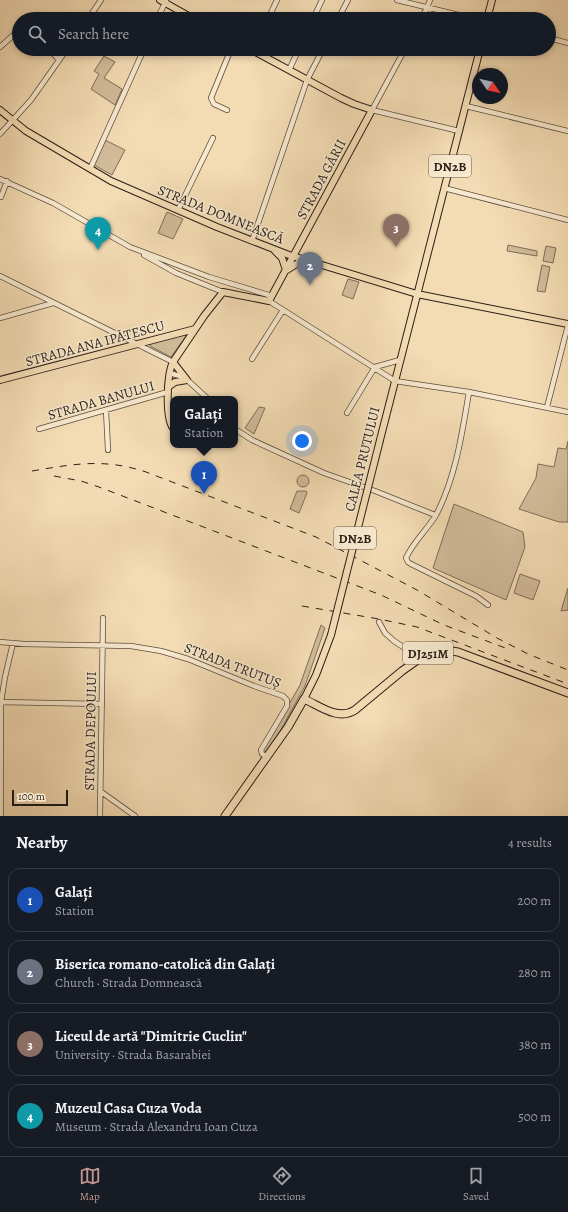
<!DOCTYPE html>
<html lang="en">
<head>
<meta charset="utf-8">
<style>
  body { margin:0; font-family:Alegreya,serif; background:#242831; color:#f1f3f6 }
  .compass { position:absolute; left:472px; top:68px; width:36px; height:36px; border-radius:50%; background:#171b24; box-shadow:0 2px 6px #0003; rotate:124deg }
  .scale { position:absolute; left:12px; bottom:10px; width:56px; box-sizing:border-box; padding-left:4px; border:2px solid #2a1f18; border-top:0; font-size:11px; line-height:14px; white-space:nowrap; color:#2a1f18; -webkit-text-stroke:3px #f7e8ce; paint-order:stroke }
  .you { position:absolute; left:302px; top:441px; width:14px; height:14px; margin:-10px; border:3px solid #fff; border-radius:50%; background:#1a73e8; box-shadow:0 0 0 6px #1a73e833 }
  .badge { display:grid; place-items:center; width:26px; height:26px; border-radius:50%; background:#c59692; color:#fff; font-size:13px; font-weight:700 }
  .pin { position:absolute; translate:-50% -33px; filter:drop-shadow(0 1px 2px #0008) }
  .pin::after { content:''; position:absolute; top:21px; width:14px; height:12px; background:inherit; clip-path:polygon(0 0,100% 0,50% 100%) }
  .popup { position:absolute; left:170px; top:396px; width:68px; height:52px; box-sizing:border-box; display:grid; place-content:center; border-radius:8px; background:#171b24; filter:drop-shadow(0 1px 3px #0005); font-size:13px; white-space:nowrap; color:#9ea1a6 }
  .popup b { font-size:15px; color:#f1f3f6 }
  .popup::after { content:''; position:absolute; left:50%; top:100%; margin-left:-8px; border:8px solid transparent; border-top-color:#171b24 }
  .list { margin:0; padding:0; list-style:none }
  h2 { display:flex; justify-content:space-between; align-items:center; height:52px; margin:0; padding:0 16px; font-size:17px }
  h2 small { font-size:13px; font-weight:400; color:#9ea1a6 }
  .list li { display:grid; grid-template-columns:26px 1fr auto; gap:12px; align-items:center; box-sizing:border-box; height:64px; margin:0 8px 8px; padding:0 8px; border:1px solid #363941; border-radius:12px }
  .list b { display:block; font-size:15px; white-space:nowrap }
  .list p { margin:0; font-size:13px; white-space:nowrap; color:#9ea1a6 }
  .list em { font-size:13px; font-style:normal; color:#9ea1a6 }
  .icon { flex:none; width:22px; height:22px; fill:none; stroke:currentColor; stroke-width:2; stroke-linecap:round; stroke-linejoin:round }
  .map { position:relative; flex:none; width:568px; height:816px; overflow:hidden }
  .search { position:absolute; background:#171b24; box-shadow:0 2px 6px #0003; left:12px; right:12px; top:12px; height:44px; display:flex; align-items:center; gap:10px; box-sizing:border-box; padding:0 14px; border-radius:22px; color:#9ea1a6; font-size:15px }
  .sheet { height:340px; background:#171b24 }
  nav { display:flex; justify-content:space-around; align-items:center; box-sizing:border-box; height:56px; border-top:1px solid #363941; background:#171b24; font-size:11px; color:#9ea1a6 }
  nav a { display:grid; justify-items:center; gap:2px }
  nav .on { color:#c59692 }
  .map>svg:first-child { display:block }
  .green { fill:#d1bb99; stroke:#7e6d58 }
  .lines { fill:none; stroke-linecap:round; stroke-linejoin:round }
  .minor-casing { stroke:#5c4e3f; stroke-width:6 }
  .major-casing { stroke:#2a1f18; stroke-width:8 }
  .highway-casing { stroke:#2a1f18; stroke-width:9 }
  .minor { stroke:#f7e8ce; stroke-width:4.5 }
  .major { stroke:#f3dbb3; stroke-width:6 }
  .highway { stroke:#f3dbb3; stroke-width:7 }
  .rail { stroke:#2a1f18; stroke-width:1; stroke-dasharray:7 7; stroke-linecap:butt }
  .major-bridge-casing { stroke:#2a1f18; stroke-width:8; stroke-linecap:butt }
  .major-bridge { stroke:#f3dbb3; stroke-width:6 }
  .labels { text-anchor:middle; stroke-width:3; stroke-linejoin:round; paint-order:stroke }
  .shield { fill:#f7e8ce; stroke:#685b4f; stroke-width:1 }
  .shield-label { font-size:13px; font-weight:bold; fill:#2a1f18 }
  .street-label { font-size:14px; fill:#2a1f18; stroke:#f7e8ce }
</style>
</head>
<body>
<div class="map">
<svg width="568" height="816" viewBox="0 0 568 816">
  <rect width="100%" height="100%" fill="#f3dbb3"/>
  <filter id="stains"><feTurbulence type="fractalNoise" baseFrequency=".005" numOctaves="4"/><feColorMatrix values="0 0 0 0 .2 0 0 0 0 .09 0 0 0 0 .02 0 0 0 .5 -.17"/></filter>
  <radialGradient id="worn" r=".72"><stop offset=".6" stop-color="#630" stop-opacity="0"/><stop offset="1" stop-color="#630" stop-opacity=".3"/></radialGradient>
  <path class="green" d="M 104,56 L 115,62 L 104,78 L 122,89 L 115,105 L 91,89 L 99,74 L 94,71 Z
    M 105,140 L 125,150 L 112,175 L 94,165 Z
    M 167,212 L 183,219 L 173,239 L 158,233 Z
    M 508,245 L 537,251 L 537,256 L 507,251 Z
    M 546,246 L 556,248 L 553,263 L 543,261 Z
    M 542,265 L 550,267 L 545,292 L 537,291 Z
    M 348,279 L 359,282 L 353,299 L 342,295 Z
    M 185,334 L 186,336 L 171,357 L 150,346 L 150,344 Z
    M 259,407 L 265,408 L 254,434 L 245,428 Z
    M 568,441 L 568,522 L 559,522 L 519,509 L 536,478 L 538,464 L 554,467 L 558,448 L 566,449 Z
    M297 481a6 6 0 1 1 12 0a6 6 0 1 1-12 0Z
    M 297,491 L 306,491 L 307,493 L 299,513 L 290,509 Z
    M 454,504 L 523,532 L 525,547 L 506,600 L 433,568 Z
    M 520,574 L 540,581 L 533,600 L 514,593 Z
    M 568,588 L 568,610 L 561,611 Z
    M 321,625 L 325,628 L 305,686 L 280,731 L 265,753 L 263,750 L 300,685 Z"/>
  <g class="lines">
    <g class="minor-casing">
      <path id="minor" d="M 397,0 L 475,19
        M 88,19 L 101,0
        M 157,19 L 166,1
        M 268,19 L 277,0
        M 313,19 L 322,0
        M 338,19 L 348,0
        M 421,19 L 427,8 L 430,0
        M 549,38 L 568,43
        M 0,47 L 19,30
        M 49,49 L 59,60
        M 405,49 L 372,110 L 459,131
        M 289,70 L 299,49
        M 466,106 L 568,131
        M 227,110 L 214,104 L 211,98 L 231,49
        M 0,134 L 31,100 L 67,49
        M 90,169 L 144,49
        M 0,179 L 53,203 L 130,247 L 209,277 L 272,296
        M 444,188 L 568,220
        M 1,197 L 7,181
        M 178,210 L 213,138
        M 252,241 L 307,80 L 323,49
        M 144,255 L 176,273 L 223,292
        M 0,276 L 173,362
        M 269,301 L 395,381 L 469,392 L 568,412
        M 0,318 L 53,303
        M 252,359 L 283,310
        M 169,373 L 184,377 L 208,399
        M 469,392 C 462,433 456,477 436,515 C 427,530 413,542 406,558 L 408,562 L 411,564 L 476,596 L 488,605
        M 547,407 L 568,325
        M 106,410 L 108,450
        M 347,413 L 375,367 L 400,360
        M 39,429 L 168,392
        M 235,429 L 252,440 L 324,473 L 375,491 L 435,515
        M 379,622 L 385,633 L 394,641 L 420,658
        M 0,642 L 24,644 L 131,646 L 161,651 L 188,659 L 254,686 L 283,696 L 287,700 L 287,706 L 261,750 L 262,754 L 268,757
        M 0,702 L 102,704
        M 100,791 L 135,816
        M 1,816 L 1,702 L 5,677 L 13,643
        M 100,816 L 103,618"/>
    </g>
    <g class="major-casing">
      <path id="major" d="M 160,0 L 194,19
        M 487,19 L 492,0
        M 0,110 L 26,131 L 111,181 L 217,227 L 289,255 L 417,294 L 568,324
        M 275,251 L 282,258 L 286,270
        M 287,270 L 298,263 L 307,261
        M 0,380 L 195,329
        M 168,387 L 175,382 L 187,380 L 173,362
        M 173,428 C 165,417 167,374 173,362 L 204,316 L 223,292 L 269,301 L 372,110 L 354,104 L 341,98 L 250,49
        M 380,440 L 480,49
        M 304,699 L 316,675 L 331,635"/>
    </g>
    <g class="highway-casing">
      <path id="highway" d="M 225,816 L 288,727 L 304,699 C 320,706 338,721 355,710 L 402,671 L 426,654 L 438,650 L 445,650 L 458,652 L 568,693"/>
    </g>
    <use href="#minor" class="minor"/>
    <use href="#major" class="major"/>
    <use href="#highway" class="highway"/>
    <path class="rail" d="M 32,471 C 74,464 104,458 146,472 L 316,537 L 417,590 L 497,638 L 528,654 L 568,670
      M 54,476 L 81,481 L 99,487 L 381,595 L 444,625 L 508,649
      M 302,606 L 379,619 L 417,627 L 568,684"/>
    <g class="major-bridge-casing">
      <path id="major-bridge" d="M 331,635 L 380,440"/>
    </g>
    <use href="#major-bridge" class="major-bridge"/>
  </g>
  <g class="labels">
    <g class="shield">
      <rect x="429" y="155" width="42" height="22" rx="3"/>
      <rect x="334" y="527" width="42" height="22" rx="3"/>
      <rect x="403" y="642" width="50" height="22" rx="3"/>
    </g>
    <g class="shield-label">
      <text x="450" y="171">DN2B</text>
      <text x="355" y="543">DN2B</text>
      <text x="428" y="658">DJ251M</text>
    </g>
    <g class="street-label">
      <text transform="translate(321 179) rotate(-62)" y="5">STRADA GĂRII</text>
      <text transform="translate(221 214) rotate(22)" y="5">STRADA DOMNEASCĂ</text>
      <text transform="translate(95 343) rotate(-15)" y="5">STRADA ANA IPĂTESCU</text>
      <text transform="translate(101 400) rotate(-16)" y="5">STRADA BANULUI</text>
      <text transform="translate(362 459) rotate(-76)" y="5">CALEA PRUTULUI</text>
      <text transform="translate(233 665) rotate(21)" y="5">STRADA TRUTUȘ</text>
      <text transform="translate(90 731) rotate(-89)" y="5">STRADA DEPOULUI</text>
    </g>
  </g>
  <rect width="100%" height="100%" filter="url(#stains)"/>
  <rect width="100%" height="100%" fill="url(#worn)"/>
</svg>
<svg class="compass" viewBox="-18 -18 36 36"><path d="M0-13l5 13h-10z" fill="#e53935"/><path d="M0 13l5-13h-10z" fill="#9ea1a6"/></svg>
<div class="scale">100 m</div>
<div class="you"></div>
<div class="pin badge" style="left:204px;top:494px;background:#1a4fb4">1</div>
<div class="popup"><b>Galați</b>Station</div>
<div class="pin badge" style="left:310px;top:285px;background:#6b7280">2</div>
<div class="pin badge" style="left:396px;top:247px;background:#8d6e63">3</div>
<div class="pin badge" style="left:98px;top:250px;background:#0f9aa8">4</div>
<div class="search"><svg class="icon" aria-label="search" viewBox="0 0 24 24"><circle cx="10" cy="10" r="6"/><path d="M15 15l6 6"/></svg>Search here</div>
</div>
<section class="sheet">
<h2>Nearby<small>4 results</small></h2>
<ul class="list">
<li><span class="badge" style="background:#1a4fb4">1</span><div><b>Galați</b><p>Station</p></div><em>200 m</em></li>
<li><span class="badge" style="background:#6b7280">2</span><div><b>Biserica romano-catolică din Galați</b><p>Church · Strada Domnească</p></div><em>280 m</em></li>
<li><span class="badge" style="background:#8d6e63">3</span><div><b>Liceul de artă &quot;Dimitrie Cuclin&quot;</b><p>University · Strada Basarabiei</p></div><em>380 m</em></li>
<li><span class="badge" style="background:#0f9aa8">4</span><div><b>Muzeul Casa Cuza Voda</b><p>Museum · Strada Alexandru Ioan Cuza</p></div><em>500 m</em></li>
</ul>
</section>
<nav>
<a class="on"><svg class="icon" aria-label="map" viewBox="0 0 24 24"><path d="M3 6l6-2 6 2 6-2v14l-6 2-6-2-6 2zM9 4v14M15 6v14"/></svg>Map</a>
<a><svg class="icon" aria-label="directions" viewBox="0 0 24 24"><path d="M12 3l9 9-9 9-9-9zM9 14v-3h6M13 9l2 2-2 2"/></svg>Directions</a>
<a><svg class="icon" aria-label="saved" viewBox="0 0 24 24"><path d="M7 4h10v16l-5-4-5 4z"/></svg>Saved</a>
</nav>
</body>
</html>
